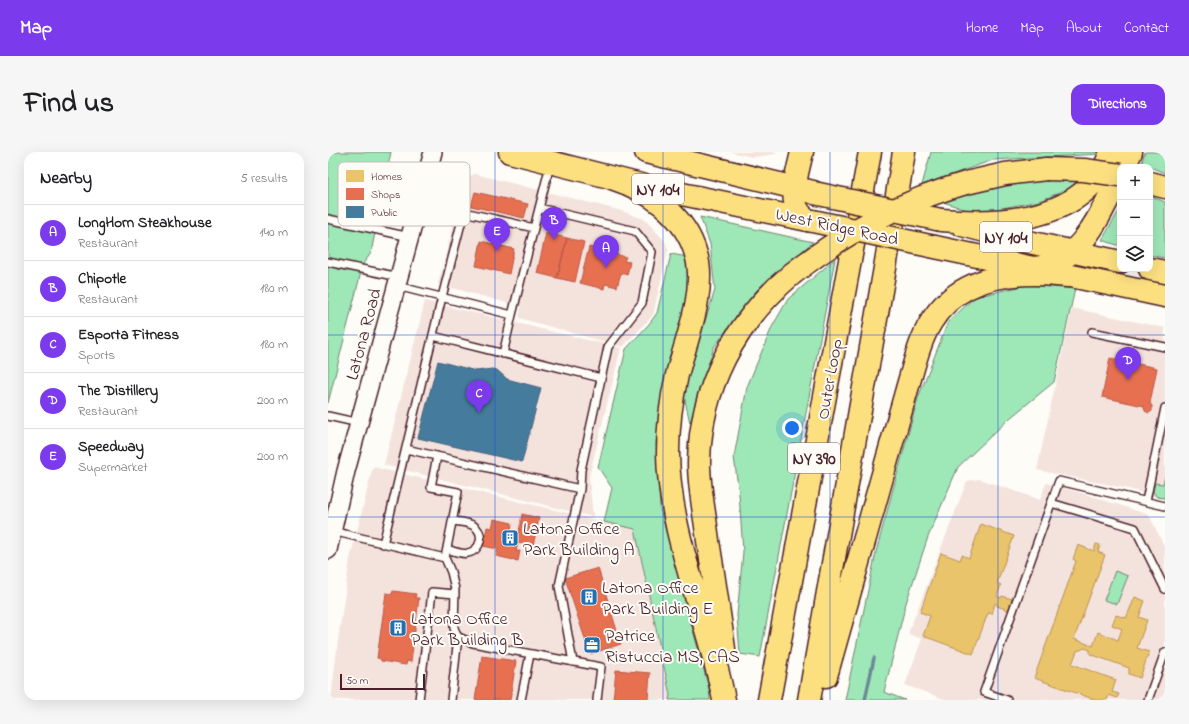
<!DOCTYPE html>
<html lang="en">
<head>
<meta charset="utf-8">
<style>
  body { margin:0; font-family:"Indie Flower",sans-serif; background:#f6f6f6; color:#202124 }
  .controls { position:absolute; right:12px; top:12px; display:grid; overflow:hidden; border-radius:8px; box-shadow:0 4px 16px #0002 }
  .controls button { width:36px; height:36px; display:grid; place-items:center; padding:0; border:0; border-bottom:1px solid #e0e0e0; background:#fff; color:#202124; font:20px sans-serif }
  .scale { position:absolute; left:12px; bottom:10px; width:85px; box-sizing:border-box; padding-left:4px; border:2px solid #4a1f2b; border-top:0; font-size:11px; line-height:14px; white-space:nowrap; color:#4a1f2b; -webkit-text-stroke:3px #fdfcf7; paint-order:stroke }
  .you { position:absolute; left:464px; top:276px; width:14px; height:14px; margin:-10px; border:3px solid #fff; border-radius:50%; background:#1a73e8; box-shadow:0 0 0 6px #1a73e833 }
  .badge { display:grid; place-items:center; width:26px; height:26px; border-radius:50%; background:#7c3aed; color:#fff; font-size:13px; font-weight:700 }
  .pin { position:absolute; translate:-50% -33px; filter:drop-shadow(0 1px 2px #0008) }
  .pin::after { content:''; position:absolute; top:21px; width:14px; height:12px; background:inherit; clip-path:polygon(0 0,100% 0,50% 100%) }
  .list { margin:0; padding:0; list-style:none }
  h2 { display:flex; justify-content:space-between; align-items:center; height:52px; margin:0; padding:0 16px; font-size:17px }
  h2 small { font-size:13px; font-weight:400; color:#757577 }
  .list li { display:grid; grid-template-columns:26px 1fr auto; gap:12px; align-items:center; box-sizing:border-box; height:56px; padding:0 16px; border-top:1px solid #e0e0e0 }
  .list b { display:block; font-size:15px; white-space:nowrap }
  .list p { margin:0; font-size:13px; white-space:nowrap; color:#757577 }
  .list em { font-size:13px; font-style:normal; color:#757577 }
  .icon { flex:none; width:22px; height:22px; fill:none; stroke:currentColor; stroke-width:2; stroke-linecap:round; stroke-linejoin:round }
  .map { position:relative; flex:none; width:837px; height:548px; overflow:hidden; border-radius:12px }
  header { display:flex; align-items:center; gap:24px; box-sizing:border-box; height:56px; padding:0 20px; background:#7c3aed; color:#fff }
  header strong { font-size:19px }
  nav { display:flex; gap:22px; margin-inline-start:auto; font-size:14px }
  .intro { display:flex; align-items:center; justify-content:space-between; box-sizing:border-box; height:96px; padding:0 24px }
  h1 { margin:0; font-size:28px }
  .button { padding:10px 18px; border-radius:12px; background:#7c3aed; color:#fff; font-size:14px; font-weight:700 }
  main { display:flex; gap:24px; padding:0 24px }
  aside { flex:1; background:#fff; border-radius:12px; box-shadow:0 4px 16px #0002 }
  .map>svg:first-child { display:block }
  .built { fill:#f4e2dd }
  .green { fill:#9ee7b7; stroke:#748371 }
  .homes { fill:#e9c46a; stroke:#b99257 }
  .shops { fill:#e76f51; stroke:#b85746 }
  .public { fill:#457b9d; stroke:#465f7b }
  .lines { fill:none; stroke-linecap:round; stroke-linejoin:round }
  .stream { stroke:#6a8995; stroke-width:3.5 }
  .service-casing { stroke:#4a1f2b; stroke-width:10 }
  .tertiary-casing { stroke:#4a1f2b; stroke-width:20 }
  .primary-casing { stroke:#4a1f2b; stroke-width:25 }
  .trunk-casing { stroke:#4a1f2b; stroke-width:25 }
  .motorway-casing { stroke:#4a1f2b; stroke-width:25 }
  .service { stroke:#fdfcf7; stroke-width:7 }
  .tertiary { stroke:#fdfcf7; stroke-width:17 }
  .primary { stroke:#fce080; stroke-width:22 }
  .trunk { stroke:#fce080; stroke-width:22 }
  .motorway { stroke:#fce080; stroke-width:22 }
  .primary-bridge-casing { stroke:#4a1f2b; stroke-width:25; stroke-linecap:butt }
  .trunk-bridge-casing { stroke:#4a1f2b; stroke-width:25; stroke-linecap:butt }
  .motorway-bridge-casing { stroke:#4a1f2b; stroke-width:25; stroke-linecap:butt }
  .primary-bridge { stroke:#fce080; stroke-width:22 }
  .trunk-bridge { stroke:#fce080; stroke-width:22 }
  .motorway-bridge { stroke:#fce080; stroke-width:22 }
  .grid { fill:none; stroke:#1d4ed8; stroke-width:1; stroke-opacity:0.55 }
  .labels { text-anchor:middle; stroke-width:4; stroke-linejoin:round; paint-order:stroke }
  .shield { fill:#fdfcf7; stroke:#806168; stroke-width:1 }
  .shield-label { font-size:17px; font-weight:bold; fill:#4a1f2b }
  .street-label { font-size:18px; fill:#4a1f2b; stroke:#fdfcf7 }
  .poi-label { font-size:18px; fill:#4a1f2b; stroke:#fdfcf7; text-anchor:start }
  .key { fill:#fdfcf7; stroke:#c7baba; stroke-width:1 }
  .key-label { font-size:11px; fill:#4a1f2b }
</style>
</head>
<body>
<header>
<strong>Map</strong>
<nav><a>Home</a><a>Map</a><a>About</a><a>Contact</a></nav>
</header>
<div class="intro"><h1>Find us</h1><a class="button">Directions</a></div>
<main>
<aside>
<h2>Nearby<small>5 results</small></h2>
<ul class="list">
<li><span class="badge">A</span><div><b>LongHorn Steakhouse</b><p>Restaurant</p></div><em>140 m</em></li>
<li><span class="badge">B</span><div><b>Chipotle</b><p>Restaurant</p></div><em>180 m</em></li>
<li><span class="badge">C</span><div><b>Esporta Fitness</b><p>Sports</p></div><em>180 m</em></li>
<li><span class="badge">D</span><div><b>The Distillery</b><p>Restaurant</p></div><em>200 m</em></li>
<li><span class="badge">E</span><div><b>Speedway</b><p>Supermarket</p></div><em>200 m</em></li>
</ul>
</aside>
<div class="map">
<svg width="837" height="548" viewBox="0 0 837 548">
  <rect width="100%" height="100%" fill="#fdfcf7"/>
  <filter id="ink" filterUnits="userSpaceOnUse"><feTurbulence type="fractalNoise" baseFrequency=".025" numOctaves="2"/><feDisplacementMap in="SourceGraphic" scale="8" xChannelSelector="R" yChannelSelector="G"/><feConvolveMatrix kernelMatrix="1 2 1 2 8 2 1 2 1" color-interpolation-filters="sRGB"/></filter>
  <g filter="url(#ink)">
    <path class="built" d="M 402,0 L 449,0 L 448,2 L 424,5 Z
      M 147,22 L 294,59 L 316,67 L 337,89 L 340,98 L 325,163 L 295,195 L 191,166 L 193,155 L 110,132 L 138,25 Z
      M 97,149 L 293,196 L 261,325 L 265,365 L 56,313 Z
      M 744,156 L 837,176 L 837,348 L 801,337 L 709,318 Z
      M 45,315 L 307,377 L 342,543 L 341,548 L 3,548 L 10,488 L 22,407 Z
      M 652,327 L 712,348 L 718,331 L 764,344 L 821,363 L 837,396 L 837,548 L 619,548 L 577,533 L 594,487 L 580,482 L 639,329 Z"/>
    <path class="green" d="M 0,0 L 63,0 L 43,101 L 35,112 L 0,251 Z
      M 603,0 L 773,0 L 772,2 L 665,8 L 594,33 Z
      M 817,0 L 837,0 L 837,21 L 822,15 L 813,13 Z
      M 718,27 L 749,29 L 741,37 L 711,49 L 669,57 L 639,58 L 612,49 L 670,33 Z
      M 822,44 L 837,50 L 837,106 L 822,103 Z
      M 792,57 L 792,94 L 774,88 Z
      M 372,65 L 485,90 L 429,138 L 386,195 L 362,271 L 355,239 L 387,138 L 382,92 Z
      M 343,102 L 360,105 L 362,138 L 338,228 L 328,291 L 332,357 L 381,537 L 382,548 L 341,548 L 342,543 L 307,377 L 276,370 L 284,336 L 270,315 L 298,197 L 321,172 L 329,161 Z
      M 507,107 L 432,505 L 412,502 L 409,463 L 415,400 L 411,342 L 406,305 L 419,235 L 444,175 L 460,147 Z
      M 699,133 L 747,137 L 726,230 L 682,266 L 630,315 L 600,385 L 578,451 L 556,540 L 577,548 L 517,548 L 548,400 L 590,246 L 620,170 L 647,145 Z
      M 837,325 L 837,346 L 829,345 L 825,340 L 827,331 L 835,332 Z
      M 787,419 L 800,424 L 789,452 L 776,448 Z"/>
    <path class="homes" d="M 653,372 L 686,384 L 669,431 L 673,433 L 669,444 L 673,446 L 674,444 L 684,447 L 680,458 L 669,454 L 669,452 L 667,451 L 664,462 L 660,461 L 645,502 L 595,484 L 602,464 L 592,460 L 613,401 L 632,408 L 634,403 L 641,406 Z
      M 768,392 L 772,393 L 770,400 L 777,403 L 746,487 L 765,494 L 770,480 L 790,488 L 794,477 L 784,473 L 788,463 L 798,466 L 807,445 L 817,449 L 811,465 L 819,468 L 809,496 L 821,500 L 812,526 L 801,522 L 801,516 L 762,502 L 762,498 L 757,496 L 749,499 L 744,512 L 788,528 L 784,540 L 791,542 L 789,546 L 781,543 L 779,548 L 768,548 L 706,526 L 748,409 L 745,407 L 750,393 L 766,399 Z"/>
    <path class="shops" d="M 147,40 L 200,52 L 196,66 L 143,54 Z
      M 218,81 L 239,86 L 229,126 L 209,121 Z
      M 239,86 L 256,90 L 247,130 L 229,126 Z
      M 153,89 L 186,97 L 181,122 L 148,114 Z
      M 261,95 L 298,105 L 296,109 L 302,110 L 299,123 L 293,121 L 289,135 L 277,132 L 276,137 L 252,131 Z
      M 782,206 L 829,216 L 822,251 L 824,254 L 824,259 L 821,261 L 817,259 L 816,254 L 774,245 Z
      M 194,362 L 211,366 L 205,394 L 190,391 L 188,399 L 192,399 L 190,409 L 168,404 L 170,397 L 155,394 L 159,375 L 164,376 L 166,367 L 184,371 L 183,379 L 191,380 Z
      M 270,416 L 293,492 L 262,502 L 237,426 Z
      M 65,439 L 88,442 L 87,446 L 91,446 L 83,510 L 79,509 L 78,513 L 53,509 L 53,507 L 49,506 L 58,441 L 64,442 Z
      M 154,504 L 188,509 L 182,548 L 147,548 Z
      M 288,518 L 322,521 L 320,548 L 285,548 Z"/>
    <path class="public" d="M 110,209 L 148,219 L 164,217 L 169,218 L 179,227 L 213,236 L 194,310 L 90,286 Z"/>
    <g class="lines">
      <path class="stream" d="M 537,548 L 546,506"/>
      <g class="service-casing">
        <path id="service" d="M 211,56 L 307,79 L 324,100 L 314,151 L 280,195 L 253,318 L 252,337 L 231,434 L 245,510
          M 0,67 L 82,85
          M 0,110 L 71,125
          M 69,134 L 184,163 L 222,13
          M 764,180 L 837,195
          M 105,184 L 273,226
          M 175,202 L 184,163
          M 0,264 L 31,271
          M 78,297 L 252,337
          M 109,304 L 103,335 L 130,340 L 117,406
          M 818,349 L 837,256
          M 723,351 L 807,376 L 837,437
          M 4,379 L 117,406 L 123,420 L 127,437 L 126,476 L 130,485 L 145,491 L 273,515 L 269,548
          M 55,392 L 114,145 L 136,60 L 206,76
          M 119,397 C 125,399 134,403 140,401 C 153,398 157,382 146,374 C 140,370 131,370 124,369
          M 91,548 L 104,440 L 127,442
          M 123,548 L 130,485
          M 193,548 L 202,502
          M 679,548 L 656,540 L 731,329 L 837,354
          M 820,548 L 837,500"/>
      </g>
      <g class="tertiary-casing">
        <path id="tertiary" d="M 0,398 L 18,319 L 105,0"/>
      </g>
      <g class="primary-casing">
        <path id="primary" d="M 182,0 L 325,36 L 480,68
          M 318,0 L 485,40
          M 634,73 L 696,89 L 792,110
          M 822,117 L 837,120"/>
      </g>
      <g class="trunk-casing">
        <path id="trunk" d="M 607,95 L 837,144"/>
      </g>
      <g class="motorway-casing">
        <path id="motorway" d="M 474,0 C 470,20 456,55 480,68
          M 796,15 L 803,0
          M 284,26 C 321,38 357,63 368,102 C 379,138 358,188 349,223 C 343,249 340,275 340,301 C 341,386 380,465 396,548
          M 638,31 L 677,22 L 718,17
          M 822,31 L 837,35
          M 613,68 C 674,73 759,69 783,0
          M 705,116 C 754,113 773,60 792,23
          M 396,497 C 391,461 386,425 380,389 C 377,363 371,337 371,311 C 372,236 407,170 464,122
          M 498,524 L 581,230 C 587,210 592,188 603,170 C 632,122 690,118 740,124
          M 441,548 L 542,0
          M 481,548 L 557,116 L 576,0"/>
      </g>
      <use href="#service" class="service"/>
      <use href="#tertiary" class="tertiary"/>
      <use href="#primary" class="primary"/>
      <use href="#trunk" class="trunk"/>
      <use href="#motorway" class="motorway"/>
      <g class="primary-bridge-casing">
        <path id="primary-bridge" d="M 486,41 L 613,68"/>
      </g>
      <g class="trunk-bridge-casing">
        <path id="trunk-bridge" d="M 480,68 L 607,95"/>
      </g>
      <g class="motorway-bridge-casing">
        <path id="motorway-bridge" d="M 718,17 L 756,18 L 792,23
          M 464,122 C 516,81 574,49 638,31"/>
      </g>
      <use href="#primary-bridge" class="primary-bridge"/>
      <use href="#trunk-bridge" class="trunk-bridge"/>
      <use href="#motorway-bridge" class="motorway-bridge"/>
    </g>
  </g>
  <path class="grid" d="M 167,0 L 167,548M 335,0 L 335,548M 502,0 L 502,548M 670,0 L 670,548M 0,183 L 837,183M 0,365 L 837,365"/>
  <defs>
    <g id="building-square" transform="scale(0.9)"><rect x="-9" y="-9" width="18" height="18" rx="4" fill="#1f6fb2" stroke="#fdfcf7"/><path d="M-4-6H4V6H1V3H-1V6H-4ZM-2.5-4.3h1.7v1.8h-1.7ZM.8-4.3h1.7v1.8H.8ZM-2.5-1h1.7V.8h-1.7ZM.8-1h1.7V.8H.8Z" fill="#fff"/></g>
    <g id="office-square" transform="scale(0.9)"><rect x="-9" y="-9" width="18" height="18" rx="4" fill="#1f6fb2" stroke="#fdfcf7"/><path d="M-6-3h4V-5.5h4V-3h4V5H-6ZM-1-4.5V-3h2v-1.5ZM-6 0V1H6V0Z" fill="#fff"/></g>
  </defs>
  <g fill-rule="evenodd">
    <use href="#building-square" x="182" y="386"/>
    <use href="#building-square" x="261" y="445"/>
    <use href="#building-square" x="70" y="476"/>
    <use href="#office-square" x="264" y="493"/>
  </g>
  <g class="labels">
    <g class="shield">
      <rect x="304" y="22" width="52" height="30" rx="3"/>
      <rect x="652" y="70" width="52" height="30" rx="3"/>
      <rect x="460" y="291" width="52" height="30" rx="3"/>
    </g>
    <g class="shield-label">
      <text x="330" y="43">NY 104</text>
      <text x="678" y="91">NY 104</text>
      <text x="486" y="312">NY 390</text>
    </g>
    <g class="street-label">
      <text transform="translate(509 74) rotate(12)" y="6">West Ridge Road</text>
      <text transform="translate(35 182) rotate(-75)" y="6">Latona Road</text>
      <text transform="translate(501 227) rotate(-80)" y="6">Outer Loop</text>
    </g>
    <g class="poi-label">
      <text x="195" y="382">Latona Office<tspan x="195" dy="21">Park Building A</tspan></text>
      <text x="274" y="441">Latona Office<tspan x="274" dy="21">Park Building E</tspan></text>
      <text x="83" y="472">Latona Office<tspan x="83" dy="21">Park Building B</tspan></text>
      <text x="277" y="489">Patrice<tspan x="277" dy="21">Ristuccia MS, CAS</tspan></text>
    </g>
  </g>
  <rect x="10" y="10" width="132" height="64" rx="6" class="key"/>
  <rect x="18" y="18" width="18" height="12" fill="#e9c46a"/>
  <rect x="18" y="36" width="18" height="12" fill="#e76f51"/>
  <rect x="18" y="54" width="18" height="12" fill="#457b9d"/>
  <g class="key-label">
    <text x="43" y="28">Homes</text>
    <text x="43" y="46">Shops</text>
    <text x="43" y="64">Public</text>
  </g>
</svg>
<div class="controls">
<button>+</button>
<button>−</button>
<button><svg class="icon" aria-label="layers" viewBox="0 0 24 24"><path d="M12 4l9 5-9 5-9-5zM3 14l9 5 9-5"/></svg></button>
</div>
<div class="scale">50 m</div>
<div class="you"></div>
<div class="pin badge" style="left:278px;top:116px">A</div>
<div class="pin badge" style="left:226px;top:88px">B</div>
<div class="pin badge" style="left:151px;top:261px">C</div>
<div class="pin badge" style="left:800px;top:228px">D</div>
<div class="pin badge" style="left:169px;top:99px">E</div>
</div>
</main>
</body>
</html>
